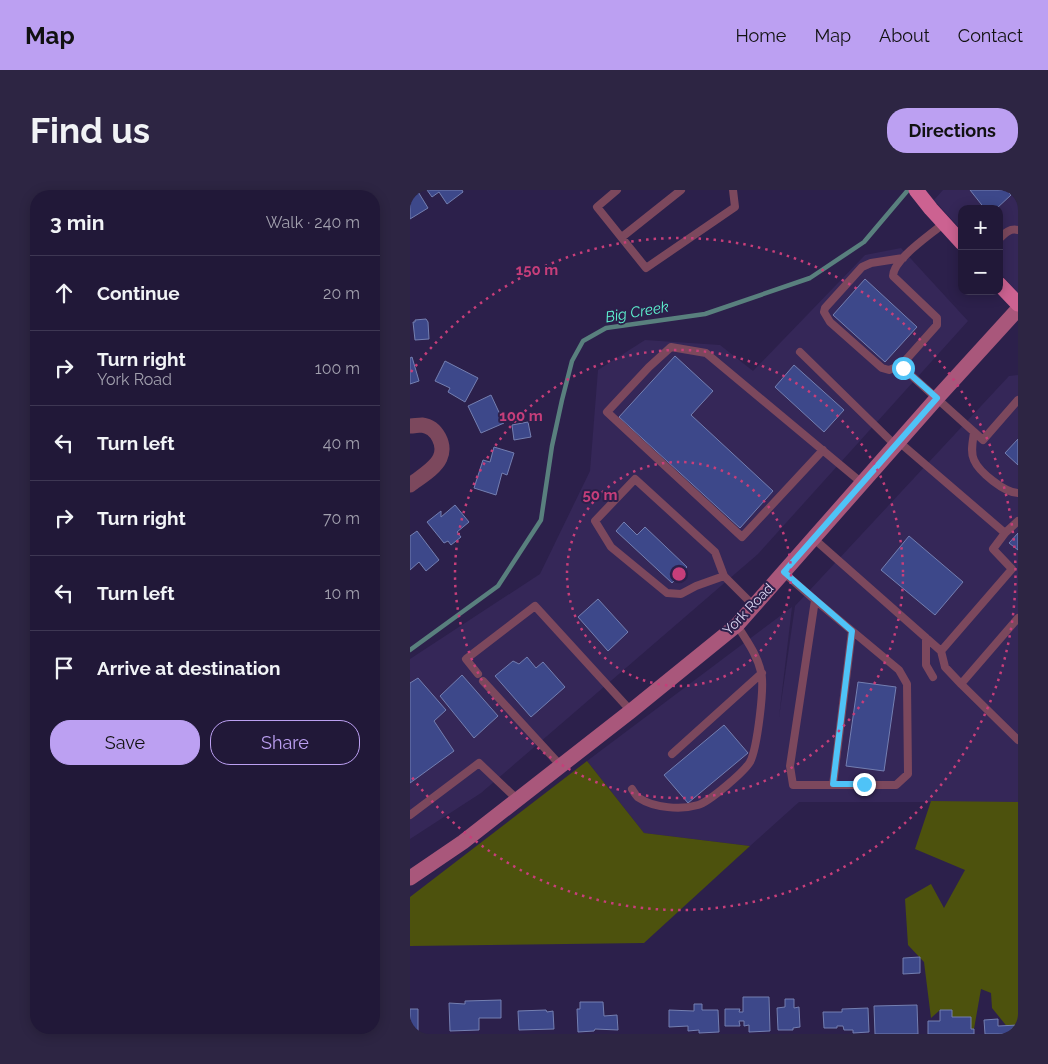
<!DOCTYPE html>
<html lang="en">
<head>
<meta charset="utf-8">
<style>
  body { margin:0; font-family:Raleway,sans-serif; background:#2d2543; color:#f1f3f6 }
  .controls { position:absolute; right:15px; top:15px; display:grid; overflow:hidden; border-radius:10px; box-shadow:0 2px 12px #0003 }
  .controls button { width:45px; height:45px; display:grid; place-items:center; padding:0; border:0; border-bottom:1px solid #3e3753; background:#211838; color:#f1f3f6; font:25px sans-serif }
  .stop { position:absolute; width:15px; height:15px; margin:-11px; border:4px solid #4fc3f7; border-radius:50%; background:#fff }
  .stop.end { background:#4fc3f7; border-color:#fff; box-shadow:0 1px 5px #0008 }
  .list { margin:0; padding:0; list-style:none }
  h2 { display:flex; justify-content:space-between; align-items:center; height:65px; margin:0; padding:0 20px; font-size:21px }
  h2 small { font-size:16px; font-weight:400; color:#a2a0ae }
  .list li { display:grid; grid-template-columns:32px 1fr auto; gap:15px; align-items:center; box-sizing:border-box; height:75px; padding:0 20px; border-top:1px solid #3e3753 }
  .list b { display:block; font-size:19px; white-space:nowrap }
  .list p { margin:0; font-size:16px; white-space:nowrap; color:#a2a0ae }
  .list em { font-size:16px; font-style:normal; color:#a2a0ae }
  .actions { display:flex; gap:10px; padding:15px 20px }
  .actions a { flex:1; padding:11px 0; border:1px solid #bca0f2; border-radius:20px; text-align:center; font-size:18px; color:#bca0f2 }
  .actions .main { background:#bca0f2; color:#111 }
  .icon { flex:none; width:28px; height:28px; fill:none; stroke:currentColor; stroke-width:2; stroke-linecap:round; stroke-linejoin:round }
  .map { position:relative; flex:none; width:608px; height:844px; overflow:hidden; border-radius:20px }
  header { display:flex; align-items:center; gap:30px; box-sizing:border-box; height:70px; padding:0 25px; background:#bca0f2; color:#111 }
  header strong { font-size:24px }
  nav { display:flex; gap:28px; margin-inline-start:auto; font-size:18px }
  .intro { display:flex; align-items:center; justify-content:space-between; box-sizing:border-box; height:120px; padding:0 30px }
  h1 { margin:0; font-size:35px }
  .button { padding:12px 22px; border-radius:20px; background:#bca0f2; color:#111; font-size:18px; font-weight:700 }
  main { display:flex; gap:30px; padding:0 30px }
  aside { flex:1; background:#211838; border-radius:20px; box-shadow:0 2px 12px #0003 }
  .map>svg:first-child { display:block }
  .built { fill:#352758 }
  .green { fill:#4d520d }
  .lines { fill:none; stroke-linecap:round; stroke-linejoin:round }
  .stream { stroke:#59807e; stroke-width:4.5 }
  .building { fill:#3d488a; stroke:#747fb1 }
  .lane { stroke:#7c485d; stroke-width:8 }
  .street { stroke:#7c485d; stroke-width:15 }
  .secondary { stroke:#a9577b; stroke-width:15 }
  .primary { stroke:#cc6291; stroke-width:15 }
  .route { stroke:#4fc3f7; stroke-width:6 }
  .ring { fill:none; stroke:#c73e7a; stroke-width:2.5; stroke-dasharray:2.5 5 }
  .labels { text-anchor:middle; stroke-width:4; stroke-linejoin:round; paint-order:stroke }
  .street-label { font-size:14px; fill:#ddd8f4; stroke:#2c204b }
  .water-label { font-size:15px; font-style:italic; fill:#5ff8d3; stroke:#2c204b }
  .centre { fill:#c73e7a; stroke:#2c204b; stroke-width:2.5 }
  .ring-label { font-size:15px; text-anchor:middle; font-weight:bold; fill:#c73e7a; stroke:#2c204b; stroke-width:4; stroke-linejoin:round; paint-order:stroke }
</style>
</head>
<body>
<header>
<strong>Map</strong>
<nav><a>Home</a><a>Map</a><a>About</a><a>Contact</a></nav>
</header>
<div class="intro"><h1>Find us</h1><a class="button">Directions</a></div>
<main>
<aside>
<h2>3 min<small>Walk · 240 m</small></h2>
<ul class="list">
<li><svg class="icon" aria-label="ahead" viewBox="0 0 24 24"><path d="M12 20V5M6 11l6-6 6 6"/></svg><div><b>Continue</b></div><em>20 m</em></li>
<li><svg class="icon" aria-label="right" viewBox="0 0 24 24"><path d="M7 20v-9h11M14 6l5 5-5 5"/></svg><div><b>Turn right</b><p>York Road</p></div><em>100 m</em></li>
<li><svg class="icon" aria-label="left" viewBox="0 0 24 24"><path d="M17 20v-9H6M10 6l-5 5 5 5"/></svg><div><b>Turn left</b></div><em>40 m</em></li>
<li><svg class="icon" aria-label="right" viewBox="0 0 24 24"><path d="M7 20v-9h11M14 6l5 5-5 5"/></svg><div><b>Turn right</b></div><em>70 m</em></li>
<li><svg class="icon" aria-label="left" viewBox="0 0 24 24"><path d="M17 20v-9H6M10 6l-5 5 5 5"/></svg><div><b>Turn left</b></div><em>10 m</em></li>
<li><svg class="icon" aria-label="arrive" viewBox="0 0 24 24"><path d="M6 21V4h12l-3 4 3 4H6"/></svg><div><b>Arrive at destination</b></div></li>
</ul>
<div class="actions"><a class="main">Save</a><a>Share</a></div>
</aside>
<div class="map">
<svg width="608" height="844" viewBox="0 0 608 844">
  <rect width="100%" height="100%" fill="#2c204b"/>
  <path class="built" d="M 533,0 L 608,0 L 608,103 L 589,82 L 589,19 L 552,19 L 552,41 L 524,10 Z
    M 491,58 L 558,131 L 348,364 L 71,603 L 0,649 L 0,469 L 130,384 L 180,281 L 188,180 L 235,150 L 310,155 L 343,181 L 455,65 Z
    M 608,185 L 608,612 L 389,612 L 340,656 L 234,643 L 177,571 L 382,417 L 369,527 L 385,416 L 599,186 Z"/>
  <path class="green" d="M 177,571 L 234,643 L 340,656 L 234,753 L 0,756 L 0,707 Z
    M 521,611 L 608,612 L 608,844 L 599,839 L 582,818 L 581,803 L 571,799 L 564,839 L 561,839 L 542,827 L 541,820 L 530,820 L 521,828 L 514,772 L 498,755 L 495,709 L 521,694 L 534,718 L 555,680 L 505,659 Z"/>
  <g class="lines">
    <path class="stream" d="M 0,460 L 88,396 L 131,330 L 142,256 L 152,210 L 162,171 L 173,151 L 196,138 L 295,124 L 400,88 L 454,52 L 498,0"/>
  </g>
  <path class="building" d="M 2,0 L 7,0 L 18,18 L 0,29 L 0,1 Z
    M 17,0 L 52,0 L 53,2 L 37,14 L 29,2 L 22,7 Z
    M 560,0 L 596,0 L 601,5 L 586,19 L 575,19 Z
    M 455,89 L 507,137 L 475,172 L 423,125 Z
    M 16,129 L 18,132 L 19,149 L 5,150 L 3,132 L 5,132 L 5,130 Z
    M 265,166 L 303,201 L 281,225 L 363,301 L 330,338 L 209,227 Z
    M 2,167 L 9,191 L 0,194 L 0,168 Z
    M 35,171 L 68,188 L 55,212 L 38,202 L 40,198 L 25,191 Z
    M 384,175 L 434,220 L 414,242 L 365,197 Z
    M 81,205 L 94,233 L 71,243 L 58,216 Z
    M 118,232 L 121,247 L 104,250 L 102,235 Z
    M 608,249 L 608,275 L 595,263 Z
    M 84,257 L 104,263 L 97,285 L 92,283 L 86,305 L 64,298 L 73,270 L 80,272 Z
    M 45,315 L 59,332 L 47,342 L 51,347 L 41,355 L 38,351 L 34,353 L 17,332 L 31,321 L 31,327 Z
    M 214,332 L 227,345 L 235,337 L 277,377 L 262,393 L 206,341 Z
    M 7,341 L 29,370 L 16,381 L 9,372 L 0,380 L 0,346 Z
    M 608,343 L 608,360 L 599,353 Z
    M 499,346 L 553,392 L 525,425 L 471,380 Z
    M 188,409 L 218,442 L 198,461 L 168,427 Z
    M 117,467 L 126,478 L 133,472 L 155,497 L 121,527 L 85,486 L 103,471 L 109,474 Z
    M 52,485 L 88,526 L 64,548 L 30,506 Z
    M 8,488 L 36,520 L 24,531 L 44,561 L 0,593 L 0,493 Z
    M 448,492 L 486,497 L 474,581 L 436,576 Z
    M 314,535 L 338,563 L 278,613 L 254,585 Z
    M 510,767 L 510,783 L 493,784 L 493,768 Z
    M 333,807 L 359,807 L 360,841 L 339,842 L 339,835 L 334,836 L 334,831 L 329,831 L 330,836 L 315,836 L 315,819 L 330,819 L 329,822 L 333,822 Z
    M 375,809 L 384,809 L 384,818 L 389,817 L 390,837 L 383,838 L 383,840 L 368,840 L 367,818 L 375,817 Z
    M 91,810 L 91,828 L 69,828 L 69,840 L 40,841 L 39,813 L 55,814 L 55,811 Z
    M 170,812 L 193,812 L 194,826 L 207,825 L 208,840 L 185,839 L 184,841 L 168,842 L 167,819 L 170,819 Z
    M 284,814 L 292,814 L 292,820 L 308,820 L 309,842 L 289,843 L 289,840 L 278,841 L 278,836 L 259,837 L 259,820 L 284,821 Z
    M 507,815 L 508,844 L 465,844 L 464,816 Z
    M 458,818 L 459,842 L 443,843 L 443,840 L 434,840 L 433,836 L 427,836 L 427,838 L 414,838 L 413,822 L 432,822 L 432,819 Z
    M 0,819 L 8,819 L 8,844 L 0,844 Z
    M 136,820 L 137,822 L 143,821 L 144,839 L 109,840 L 108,821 Z
    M 530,820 L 542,820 L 542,827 L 561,827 L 561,839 L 564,839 L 564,844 L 518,844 L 518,831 L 530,831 Z
    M 588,829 L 588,836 L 608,835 L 608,844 L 575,844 L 574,830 Z"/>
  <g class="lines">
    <path class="lane" d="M 207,0 L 187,17 L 236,78 L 325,17 L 323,0
      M 534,33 C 522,44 483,69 483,86 L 527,128 L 527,135 L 494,172 L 492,175 L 493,178 L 573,250 L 608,210
      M 212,47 L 271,0
      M 589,49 C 595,43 600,38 608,40
      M 390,162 L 485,255
      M 492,175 L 479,180 L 472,178 L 420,132 L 414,122 L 415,118 L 452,77 L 461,73 L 493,68
      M 564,242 C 563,251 560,262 564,270 C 569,282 595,303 608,303
      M 413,260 L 332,347 L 197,222 L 239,177 L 261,157 L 296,163 L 452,293
      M 595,343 L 608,331
      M 403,348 L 531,461 L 602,379 L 583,359 L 595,343 L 489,252
      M 373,382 L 405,410 L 489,480 L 497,494 L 498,584 L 486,595 L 383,595 L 380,576 L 405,410
      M 314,386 L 286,396 L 271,404 L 257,403 L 201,357 L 185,331 L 225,289 L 305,362 L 314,386 L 344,416
      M 608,428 L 551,494 L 608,550
      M 516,448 L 516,475 L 523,487
      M 531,461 L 535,477 L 551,494
      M 68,484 L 56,469 L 125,416 L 221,521
      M 73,491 L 151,576
      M 262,564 L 352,483
      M 423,595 L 442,441
      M 222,599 C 224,602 226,606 229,608 C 244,618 271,620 288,615 C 299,612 334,582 340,572 C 347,559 355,496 351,482 C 347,464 336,450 327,435
      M 0,625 L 69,573 L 108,610"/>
    <path class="street" d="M 0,236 C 4,236 8,235 12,235 C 27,237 36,255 30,268 C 25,279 9,288 0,295"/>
    <path class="secondary" d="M 0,688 L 53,652 L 221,521 L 327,435 L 527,208 L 608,119"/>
    <path class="primary" d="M 506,0 L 521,19 L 552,53
      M 589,94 L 608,114"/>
  </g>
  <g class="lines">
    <path class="route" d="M 454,594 L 423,594 L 442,441 L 374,382 L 527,208 L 493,178"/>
  </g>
  <g class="ring">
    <circle cx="269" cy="384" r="112"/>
    <circle cx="269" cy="384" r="224"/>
    <path d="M1 182A336 336 0 1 1 1 586"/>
  </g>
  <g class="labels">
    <g class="street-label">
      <text transform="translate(338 419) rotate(-46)" y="5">York Road</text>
    </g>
    <g class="water-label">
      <text transform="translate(227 122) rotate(-10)" y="5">Big Creek</text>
    </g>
  </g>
  <circle cx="269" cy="384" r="8" class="centre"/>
  <g class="ring-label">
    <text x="127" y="85">150 m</text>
    <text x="111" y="231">100 m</text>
    <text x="190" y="310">50 m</text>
  </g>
</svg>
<div class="controls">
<button>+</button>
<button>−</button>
</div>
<div class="stop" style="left:493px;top:178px"></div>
<div class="stop end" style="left:454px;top:594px"></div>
</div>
</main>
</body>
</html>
